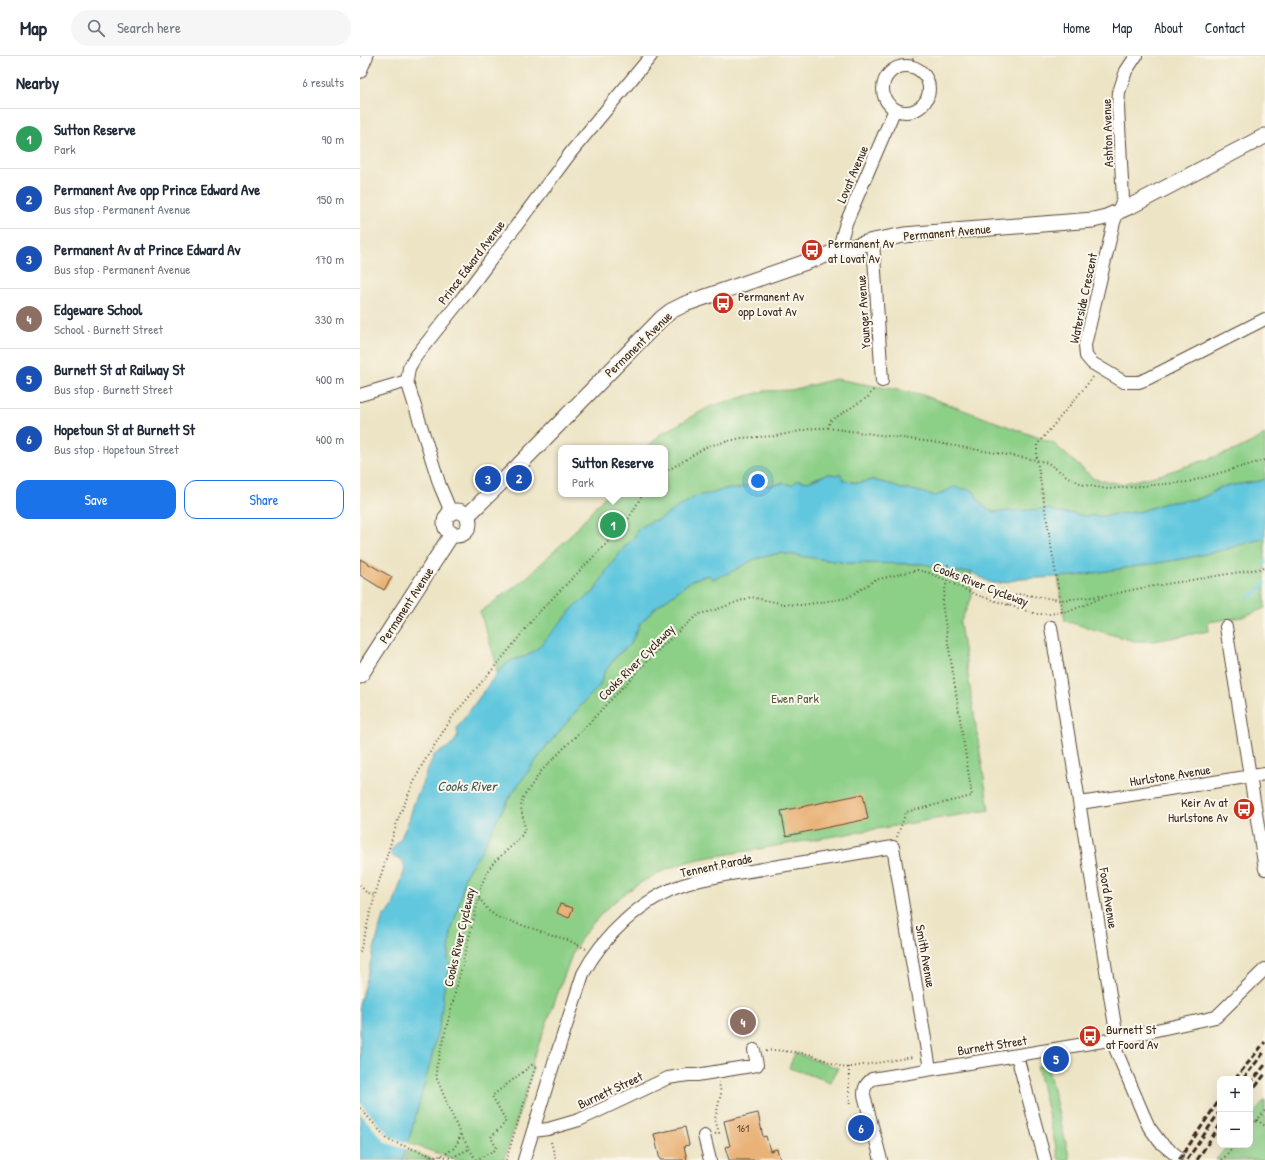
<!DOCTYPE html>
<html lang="en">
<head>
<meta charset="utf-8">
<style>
  body { margin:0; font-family:"Patrick Hand",sans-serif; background:#f6f6f7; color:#1f2937 }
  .controls { position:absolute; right:12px; bottom:12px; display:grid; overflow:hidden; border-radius:8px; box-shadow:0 4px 16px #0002 }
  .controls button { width:36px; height:36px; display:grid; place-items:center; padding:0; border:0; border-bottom:1px solid #e0e1e3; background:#fff; color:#1f2937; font:20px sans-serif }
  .you { position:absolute; left:398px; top:425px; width:14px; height:14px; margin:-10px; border:3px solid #fff; border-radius:50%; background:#1a73e8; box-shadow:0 0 0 6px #1a73e833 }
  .badge { display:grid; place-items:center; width:26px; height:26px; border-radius:50%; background:#1a73e8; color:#fff; font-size:13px; font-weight:700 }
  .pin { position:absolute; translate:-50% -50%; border:2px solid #fff; box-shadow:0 1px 4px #0006 }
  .popup { position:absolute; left:198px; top:389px; width:110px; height:52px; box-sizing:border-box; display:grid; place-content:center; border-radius:8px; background:#fff; filter:drop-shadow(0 1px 3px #0005); font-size:13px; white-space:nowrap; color:#747a83 }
  .popup b { font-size:15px; color:#1f2937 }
  .popup::after { content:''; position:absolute; left:50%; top:100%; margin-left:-8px; border:8px solid transparent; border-top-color:#fff }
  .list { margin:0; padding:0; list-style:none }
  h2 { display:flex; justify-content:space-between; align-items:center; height:52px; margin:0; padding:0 16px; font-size:17px }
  h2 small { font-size:13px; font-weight:400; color:#747a83 }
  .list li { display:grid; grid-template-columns:26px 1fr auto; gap:12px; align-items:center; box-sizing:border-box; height:60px; padding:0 16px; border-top:1px solid #e0e1e3 }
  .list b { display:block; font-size:15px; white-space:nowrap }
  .list p { margin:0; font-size:13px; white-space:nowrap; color:#747a83 }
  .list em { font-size:13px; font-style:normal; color:#747a83 }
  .actions { display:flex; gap:8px; padding:12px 16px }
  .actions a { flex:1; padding:9px 0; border:1px solid #1a73e8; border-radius:12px; text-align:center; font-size:14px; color:#1a73e8 }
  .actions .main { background:#1a73e8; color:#fff }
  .icon { flex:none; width:22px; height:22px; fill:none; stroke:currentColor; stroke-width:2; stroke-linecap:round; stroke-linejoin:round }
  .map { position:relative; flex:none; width:905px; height:1104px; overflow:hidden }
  header { display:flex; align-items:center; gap:24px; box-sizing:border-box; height:56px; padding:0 20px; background:#fff; border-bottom:1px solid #e0e1e3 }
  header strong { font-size:19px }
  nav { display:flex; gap:22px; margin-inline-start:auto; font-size:14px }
  .search { width:280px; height:36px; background:#f6f6f7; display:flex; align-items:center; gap:10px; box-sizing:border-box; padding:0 14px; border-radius:22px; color:#747a83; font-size:15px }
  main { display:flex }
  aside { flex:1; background:#fff }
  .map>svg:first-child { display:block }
  .green { fill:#8ccf87; stroke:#647c52 }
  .water { fill:#61c7de; stroke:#4e787e }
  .pier { fill:#ede4c5 }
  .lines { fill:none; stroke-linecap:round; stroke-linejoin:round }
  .stream { stroke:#61c7de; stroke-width:3.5 }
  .building { fill:#e9b378 }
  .minor-casing { stroke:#564637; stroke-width:14 }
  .major-casing { stroke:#564637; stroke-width:17 }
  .path { stroke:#564637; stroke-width:2; stroke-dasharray:1 3; stroke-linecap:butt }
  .minor { stroke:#fff; stroke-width:12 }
  .major { stroke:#fff; stroke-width:15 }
  .rail { stroke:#3b2a1e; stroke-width:3; stroke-dasharray:6 3; stroke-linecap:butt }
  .labels { text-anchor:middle; stroke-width:4; stroke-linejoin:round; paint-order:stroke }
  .number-label { font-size:11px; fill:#664c34 }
  .street-label { font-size:13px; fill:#3b2a1e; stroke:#fbf7ec }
  .poi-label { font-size:13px; fill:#3b2a1e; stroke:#fbf7ec; text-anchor:start }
  .park-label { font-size:13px; fill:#535c3e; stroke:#fbf7ec }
  .water-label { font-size:14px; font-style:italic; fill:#465958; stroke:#fbf7ec }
</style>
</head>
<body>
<header>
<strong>Map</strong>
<div class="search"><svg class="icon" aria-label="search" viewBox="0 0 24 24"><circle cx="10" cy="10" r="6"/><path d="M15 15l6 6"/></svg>Search here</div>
<nav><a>Home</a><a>Map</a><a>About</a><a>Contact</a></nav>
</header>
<main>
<aside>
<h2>Nearby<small>6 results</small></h2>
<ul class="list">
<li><span class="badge" style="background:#2e9e5b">1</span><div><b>Sutton Reserve</b><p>Park</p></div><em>90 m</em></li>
<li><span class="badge" style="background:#1a4fb4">2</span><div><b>Permanent Ave opp Prince Edward Ave</b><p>Bus stop · Permanent Avenue</p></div><em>150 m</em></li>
<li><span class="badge" style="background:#1a4fb4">3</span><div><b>Permanent Av at Prince Edward Av</b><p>Bus stop · Permanent Avenue</p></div><em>170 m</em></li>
<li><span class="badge" style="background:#8d6e63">4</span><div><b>Edgeware School</b><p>School · Burnett Street</p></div><em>330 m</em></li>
<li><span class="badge" style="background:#1a4fb4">5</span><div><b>Burnett St at Railway St</b><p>Bus stop · Burnett Street</p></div><em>400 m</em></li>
<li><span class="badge" style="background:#1a4fb4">6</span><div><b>Hopetoun St at Burnett St</b><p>Bus stop · Hopetoun Street</p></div><em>400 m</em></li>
</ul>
<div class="actions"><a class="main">Save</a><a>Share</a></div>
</aside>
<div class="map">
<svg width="905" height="1104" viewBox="0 0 905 1104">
  <rect width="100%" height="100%" fill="#fbf7ec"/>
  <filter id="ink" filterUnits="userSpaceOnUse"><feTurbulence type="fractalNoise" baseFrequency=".025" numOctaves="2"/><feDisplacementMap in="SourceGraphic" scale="8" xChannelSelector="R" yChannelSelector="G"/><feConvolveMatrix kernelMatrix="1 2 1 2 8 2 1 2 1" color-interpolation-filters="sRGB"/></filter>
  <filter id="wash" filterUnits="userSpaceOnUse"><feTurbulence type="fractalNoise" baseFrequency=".012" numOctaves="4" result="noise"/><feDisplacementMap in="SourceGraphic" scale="16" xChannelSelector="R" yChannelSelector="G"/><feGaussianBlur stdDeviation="0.9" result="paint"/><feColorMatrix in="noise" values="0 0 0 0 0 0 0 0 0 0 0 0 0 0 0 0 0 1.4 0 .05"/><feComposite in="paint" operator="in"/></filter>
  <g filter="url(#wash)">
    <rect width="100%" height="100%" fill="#ede4c5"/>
    <path class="green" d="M 476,323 L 560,338 L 693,387 L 734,423 L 761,428 L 799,419 L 876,394 L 905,379 L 905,423 L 900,425 L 861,431 L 848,439 L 838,443 L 805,447 L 782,455 L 745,460 L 725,460 L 712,457 L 699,457 L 688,453 L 634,456 L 623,450 L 616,440 L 584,437 L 576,440 L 548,433 L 540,433 L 533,429 L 513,424 L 497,427 L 483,424 L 480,419 L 468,418 L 456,422 L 448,426 L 438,424 L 432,429 L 424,427 L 409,430 L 399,428 L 392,428 L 377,433 L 364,433 L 298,464 L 292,465 L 279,473 L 274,482 L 266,489 L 234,536 L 216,549 L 178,592 L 167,600 L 150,605 L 137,617 L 135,603 L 120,556 L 165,523 L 211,479 L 247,438 L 305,438 L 305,392 L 287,392 L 299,379 L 351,350 L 404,335 L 431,334 Z
      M 905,483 L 905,552 L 882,561 L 848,566 L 849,575 L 794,585 L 774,585 L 705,565 L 698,520 L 715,520 L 822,503 L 860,495 L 897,484 Z
      M 420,497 L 487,507 L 563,508 L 580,511 L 591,516 L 611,516 L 612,541 L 600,567 L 629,754 L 339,803 C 287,815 239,849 213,896 L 170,1012 L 174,1011 L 144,1104 L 97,1104 L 48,1087 C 59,1047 71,1006 80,965 C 84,947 81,928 91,912 L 88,904 L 91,876 L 101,841 L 104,822 L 111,810 L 120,798 L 135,767 L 153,736 L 186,691 L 225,645 L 239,631 L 244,617 L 258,598 L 270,589 L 280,568 L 295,552 L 331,525 L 341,521 L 350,519 L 352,523 L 369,517 L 395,503 Z
      M 435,997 L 478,1012 L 471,1026 L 429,1012 Z
      M 687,1009 L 710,1104 L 699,1104 L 677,1010 Z
      M 905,1044 L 905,1104 L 856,1104 L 868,1089 L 890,1089 L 890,1062 Z
      M 48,1094 L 75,1104 L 45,1104 Z"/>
    <path class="water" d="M 468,418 L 481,419 L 483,424 L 497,427 L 513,424 L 533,429 L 540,433 L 548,433 L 576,440 L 594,431 L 614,435 L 616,440 L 623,450 L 634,456 L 688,453 L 699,457 L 712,457 L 725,460 L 745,460 L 782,455 L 805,447 L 838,443 L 848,439 L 861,431 L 900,425 L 905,423 L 905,483 L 897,484 L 860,495 L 822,503 L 715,520 L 660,523 L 640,527 L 631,527 L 611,516 L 591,516 L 580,511 L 563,508 L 487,507 L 420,497 L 395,503 L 369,517 L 352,523 L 349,519 L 341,521 L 331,525 L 295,552 L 280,568 L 270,589 L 258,598 L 244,617 L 239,631 L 225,645 L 186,691 L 153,736 L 135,767 L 120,798 L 111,810 L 104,822 L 101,841 L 91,876 L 88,904 L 91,912 C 81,928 84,947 80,965 C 70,1012 56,1058 43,1104 L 0,1104 L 0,945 L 23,860 L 28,857 L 33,850 L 45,813 L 43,805 L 39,802 L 33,801 L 30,796 L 41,782 L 49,764 L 54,747 L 74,699 L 92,689 L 98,680 L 97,672 L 137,617 L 150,605 L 167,600 L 178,592 L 216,549 L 234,536 L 247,514 L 266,489 L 274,482 L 278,473 L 292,465 L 298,464 L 336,440 L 354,437 L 364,433 L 377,433 L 392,428 L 400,428 L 409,430 L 424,427 L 432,429 L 438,424 L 448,426 Z"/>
    <path class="pier" d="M 0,1047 L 30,1080 L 50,1088 L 48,1094 L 26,1087 L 0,1057 Z"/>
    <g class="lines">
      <path class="stream" d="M 905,506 L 905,507
        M 889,541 L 898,535 L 905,527"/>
    </g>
    <g id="blocks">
      <path class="building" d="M 0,503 L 32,521 L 24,534 L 0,519 Z
        M 503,738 L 508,763 L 426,780 L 421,755 Z
        M 200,848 L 213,852 L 209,862 L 197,857 Z
        M 398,1057 L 403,1081 L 406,1080 L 410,1095 L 417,1093 L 420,1104 L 369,1104 L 365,1091 L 370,1090 L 364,1065 Z
        M 325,1071 L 329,1089 L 324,1090 L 327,1104 L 300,1104 L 294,1078 Z"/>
    </g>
  </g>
  <g filter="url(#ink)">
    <use href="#blocks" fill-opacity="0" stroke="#564637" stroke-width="1"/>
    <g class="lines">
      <g class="minor-casing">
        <path id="minor" d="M 776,0 L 766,15 L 759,36 L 758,51 L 763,143 L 754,166 L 725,289 L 726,300 L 732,307 L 764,326 L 779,326 L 789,322 L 905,263
          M523 33a23 23 0 1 1 46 0a23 23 0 1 1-46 0Z
          M 0,16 L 7,0
          M 513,185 L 522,325
          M 478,195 L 486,167 L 535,53
          M 0,339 L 47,325
          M 91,456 L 80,430 L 47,325 L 49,312 L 56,300 L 103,241 L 212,95 L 291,0
          M 691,571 L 755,970 L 755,992 L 784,1060 L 789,1071 L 800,1086 L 817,1100
          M 866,571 L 905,813
          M 720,747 L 905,718
          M 657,1000 L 685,1104
          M 173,1075 L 188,1073 L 219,1064 L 308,1022 L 328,1019 L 337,1019 L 397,1009 L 394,994
          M 344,1080 L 350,1104
          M 164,1104 L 191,1016 L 223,918 C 242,881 283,842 323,829 C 352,819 383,817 413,811 C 453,805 493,798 533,791 L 570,1013
          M 521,1104 L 504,1039 C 504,1031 506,1028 512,1023 L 755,983 L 856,961 L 905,913"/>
      </g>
      <g class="major-casing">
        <path id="major" d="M85 467a12 12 0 1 1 24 0a12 12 0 1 1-24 0Z
          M 107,460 L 159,409 L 302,262 L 311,255 L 325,248 L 478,195 L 513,185 L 544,179 L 568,177 L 733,164 L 746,161 L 771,150 L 905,80
          M 0,620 L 92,478"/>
      </g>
      <path class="path" d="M 548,10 L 555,0
        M 468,372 L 470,365 L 508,341 L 514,333
        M 305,416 L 348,390 L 381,382 L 416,380 L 454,372 L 468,372 L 572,386 L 677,404 L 688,407 L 708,421 L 724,429 L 748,433 L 828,426 L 905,404
        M 648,549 L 654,540 L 660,538 L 700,544 L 743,540
        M 702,556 L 677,404 L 677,389 L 730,325 L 734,320
        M 537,781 L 546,756 L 612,740 L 582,547 L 587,525 L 588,507
        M 0,829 L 6,836 L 15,839
        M 119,842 L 129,855 L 137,861 L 208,884 L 226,893
        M 0,896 L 15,839 L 38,763 L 49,737 L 62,709 L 93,660 L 148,595 L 177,558 L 246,488 L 257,474 L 266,467 L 283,438
        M 406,995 L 415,994 L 449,998 L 485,1012 L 553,1001
        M 489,1011 L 489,1043 L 490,1049
        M 0,1052 L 28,1084 L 72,1100 L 79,1100 L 87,1097 L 94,1092 L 99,1084 L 100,1078 L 77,1023 L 76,1013 L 119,842 L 120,832 L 128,814 L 135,805 L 154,788 L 162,779 L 165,772 L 161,752 L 162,743 L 182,714 L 228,668 L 294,598 L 322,572 L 339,558 L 352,555 L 391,541 L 424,548 L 442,549 L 487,542 L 515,524 L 557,514 L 570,517 L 617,539 L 648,549 L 676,558 L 689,558 L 710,555 L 746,540 L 776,533 L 905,512
        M 905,1055 L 897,1064 L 905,1070
        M 890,1072 L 897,1064
        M 355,1078 L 359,1077 L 355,1063 L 361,1038 L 359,1026
        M 101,1079 L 116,1104
        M 191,1086 L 196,1104
        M 81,1100 L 91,1102 L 109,1093
        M 116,1104 L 135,1094 L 136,1091 L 131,1081 L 145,1067 L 145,1063 L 132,1040 L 173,1008 L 176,1009 L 146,1104
        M 862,1104 L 875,1089"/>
      <use href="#minor" class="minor"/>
      <use href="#major" class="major"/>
      <path class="rail" d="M 875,1023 L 905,986
        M 883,1023 L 905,995
        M 890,1028 L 905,1009
        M 890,1038 L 905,1018
        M 819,1104 L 860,1043
        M 827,1104 L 860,1055
        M 837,1104 L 860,1069"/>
    </g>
  </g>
  <defs>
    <g id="bus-disc" transform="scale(1.15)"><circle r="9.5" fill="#c8321e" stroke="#fbf7ec"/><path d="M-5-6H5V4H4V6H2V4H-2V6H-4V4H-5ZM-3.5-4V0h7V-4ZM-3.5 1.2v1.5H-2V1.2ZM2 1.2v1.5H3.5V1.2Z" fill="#fff"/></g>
  </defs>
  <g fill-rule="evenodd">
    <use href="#bus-disc" x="452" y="194"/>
    <use href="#bus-disc" x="363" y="247"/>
    <use href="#bus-disc" x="884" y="753"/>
    <use href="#bus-disc" x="730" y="980"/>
  </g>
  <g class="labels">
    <g class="number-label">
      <text x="383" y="1076">161</text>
    </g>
    <g class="street-label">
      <text transform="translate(747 77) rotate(-92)" y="5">Ashton Avenue</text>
      <text transform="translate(492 118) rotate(-67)" y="5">Lovat Avenue</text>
      <text transform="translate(587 176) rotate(-5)" y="5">Permanent Avenue</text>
      <text transform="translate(111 206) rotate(-53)" y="5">Prince Edward Avenue</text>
      <text transform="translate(723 242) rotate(-78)" y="5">Waterside Crescent</text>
      <text transform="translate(503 256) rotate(-94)" y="5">Younger Avenue</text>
      <text transform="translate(278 288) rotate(-44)" y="5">Permanent Avenue</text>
      <text transform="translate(621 528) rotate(21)" y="5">Cooks River Cycleway</text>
      <text transform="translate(46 549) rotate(-57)" y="5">Permanent Avenue</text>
      <text transform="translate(276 606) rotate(-45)" y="5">Cooks River Cycleway</text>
      <text transform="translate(810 719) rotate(-9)" y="5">Hurlstone Avenue</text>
      <text transform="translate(356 809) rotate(-12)" y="5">Tennent Parade</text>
      <text transform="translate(749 842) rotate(81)" y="5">Foord Avenue</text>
      <text transform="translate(99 881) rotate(-77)" y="5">Cooks River Cycleway</text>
      <text transform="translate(566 900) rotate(80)" y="5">Smith Avenue</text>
      <text transform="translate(632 989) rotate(-9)" y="5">Burnett Street</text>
      <text transform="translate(250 1034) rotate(-25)" y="5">Burnett Street</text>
    </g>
    <g class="poi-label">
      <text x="468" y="192">Permanent Av<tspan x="468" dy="15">at Lovat Av</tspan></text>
      <text x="378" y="245">Permanent Av<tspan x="378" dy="15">opp Lovat Av</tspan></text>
      <text x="868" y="751" text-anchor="end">Keir Av at<tspan x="868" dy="15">Hurlstone Av</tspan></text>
      <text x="746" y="978">Burnett St<tspan x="746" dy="15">at Foord Av</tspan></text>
    </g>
    <g class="park-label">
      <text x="435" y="647">Ewen Park</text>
    </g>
    <g class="water-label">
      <text x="107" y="735">Cooks River</text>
    </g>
  </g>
</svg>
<div class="controls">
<button>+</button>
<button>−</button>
</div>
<div class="you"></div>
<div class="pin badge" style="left:253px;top:469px;background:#2e9e5b">1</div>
<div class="popup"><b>Sutton Reserve</b>Park</div>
<div class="pin badge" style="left:159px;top:422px;background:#1a4fb4">2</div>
<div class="pin badge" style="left:128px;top:423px;background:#1a4fb4">3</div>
<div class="pin badge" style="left:383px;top:966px;background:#8d6e63">4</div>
<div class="pin badge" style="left:696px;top:1003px;background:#1a4fb4">5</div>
<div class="pin badge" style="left:501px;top:1072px;background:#1a4fb4">6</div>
</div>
</main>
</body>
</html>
